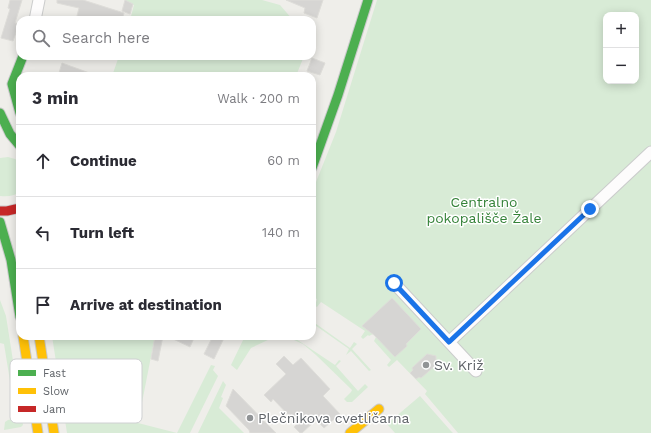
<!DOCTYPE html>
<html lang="en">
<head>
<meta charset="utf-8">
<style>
  body { margin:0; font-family:"Work Sans",sans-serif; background:#f2f2f3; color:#2b2b33 }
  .controls { position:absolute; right:12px; top:12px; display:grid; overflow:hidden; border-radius:8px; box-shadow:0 2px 10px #0003 }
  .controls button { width:36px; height:36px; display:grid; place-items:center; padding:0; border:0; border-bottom:1px solid #e1e1e2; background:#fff; color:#2b2b33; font:20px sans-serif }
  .stop { position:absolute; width:12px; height:12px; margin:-9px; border:3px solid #1a73e8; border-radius:50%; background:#fff }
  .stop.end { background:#1a73e8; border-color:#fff; box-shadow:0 1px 4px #0008 }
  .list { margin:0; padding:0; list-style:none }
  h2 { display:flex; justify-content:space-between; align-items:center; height:52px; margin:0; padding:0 16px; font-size:17px }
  h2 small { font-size:13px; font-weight:400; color:#7c7c81 }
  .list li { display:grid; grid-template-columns:26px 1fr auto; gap:12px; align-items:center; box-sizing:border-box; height:72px; padding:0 16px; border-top:1px solid #e1e1e2 }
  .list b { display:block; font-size:15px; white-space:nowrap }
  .list em { font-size:13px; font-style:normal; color:#7c7c81 }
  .icon { flex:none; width:22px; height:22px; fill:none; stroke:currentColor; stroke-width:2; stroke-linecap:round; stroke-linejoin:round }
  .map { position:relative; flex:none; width:651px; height:433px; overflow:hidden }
  .search { position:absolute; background:#fff; box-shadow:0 2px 10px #0003; left:16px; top:16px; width:300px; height:44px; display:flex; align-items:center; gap:10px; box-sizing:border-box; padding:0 14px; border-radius:12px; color:#7c7c81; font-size:15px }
  .panel { position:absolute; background:#fff; box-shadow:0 2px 10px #0003; left:16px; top:72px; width:300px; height:268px; border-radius:12px }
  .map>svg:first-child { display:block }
  .green { fill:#d8ebd6; fill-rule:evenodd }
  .building { fill:#d6d5d3; stroke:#deddd9 }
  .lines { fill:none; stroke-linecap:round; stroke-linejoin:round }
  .street-casing { stroke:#cbcccc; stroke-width:13 }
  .fast-casing { stroke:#cacacb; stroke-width:11 }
  .slow-casing { stroke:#cacacb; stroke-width:11 }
  .jam-casing { stroke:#cacacb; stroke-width:11 }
  .street { stroke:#fdfcfc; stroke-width:11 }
  .fast { stroke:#4caf50; stroke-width:9 }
  .slow { stroke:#ffc107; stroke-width:9 }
  .jam { stroke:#c62828; stroke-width:9 }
  .route { stroke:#1a73e8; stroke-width:5 }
  .poi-dot { fill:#919496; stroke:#fff; stroke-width:1.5 }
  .labels { text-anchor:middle; stroke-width:3; stroke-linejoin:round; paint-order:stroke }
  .park-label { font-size:14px; fill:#348238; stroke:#fff }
  .poi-label { font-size:14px; fill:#5f6368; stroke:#fff; text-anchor:start }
  .key { fill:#fff; stroke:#cfd0d2; stroke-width:1 }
  .key-label { font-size:11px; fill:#5f6368 }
</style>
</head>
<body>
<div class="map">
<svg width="651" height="433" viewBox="0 0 651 433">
  <rect width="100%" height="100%" fill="#efeeea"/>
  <path class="green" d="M 125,0 L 262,0 L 280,5 L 293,20 L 130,20 L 134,5 Z
    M 377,0 L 651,0 L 651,433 L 458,433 L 425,394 L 427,391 L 397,360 L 389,367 L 387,365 L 391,360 L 374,341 L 376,337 L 373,334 L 369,336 L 368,335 L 363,339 L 361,337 L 365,331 L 362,329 L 321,302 L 317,307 L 315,306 L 317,299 L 312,297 L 312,192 L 336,132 ZM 606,15 L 636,15 L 636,81 L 606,81 Z
    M 119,56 L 304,56 L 296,76 L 112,76 Z
    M 8,157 L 15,159 L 20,162 L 20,192 C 14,196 8,197 0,196 L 0,158 Z
    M 0,300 L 6,316 L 23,425 L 21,427 L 4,430 L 5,422 L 8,420 L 16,418 L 4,344 L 0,343 Z
    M 312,321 L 350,348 L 354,342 L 357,344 L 352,349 L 371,370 L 369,371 L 351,351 L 346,355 L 349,349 L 312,323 Z
    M 52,336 L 155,336 L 138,423 L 177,433 L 67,433 Z
    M 245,336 L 272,336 L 270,339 L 251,348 L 237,370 L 231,365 Z
    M 277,336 L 289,336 L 295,338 L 296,336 L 298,336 L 296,339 L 335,365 L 339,360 L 341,361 L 336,366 L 358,391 L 365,384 L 368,387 L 352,402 L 347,402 L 344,399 L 351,392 L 352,390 L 316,355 L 303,344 L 294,340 Z
    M 211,365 L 215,366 L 213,370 L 218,376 L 190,433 L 177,433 Z
    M 223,381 L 226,385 L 221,397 L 223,398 L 219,408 L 244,433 L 198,433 Z
    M 420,396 L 450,430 L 453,433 L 395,433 L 387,424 Z"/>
  <path class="building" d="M 10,0 L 22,0 L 15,23 L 19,24 L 13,41 L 1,38 L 10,9 L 8,8 Z
    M 57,0 L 83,0 L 124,13 L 122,20 L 76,20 L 79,8 L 57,3 Z
    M 125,0 L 133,4 L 130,14 L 122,11 Z
    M 286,0 L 323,0 L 317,18 L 304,13 L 305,8 Z
    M 312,58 L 325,63 L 320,75 L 307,71 Z
    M 62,63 L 95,75 L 95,76 L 58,76 Z
    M 392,298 L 421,329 L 406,344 L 407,346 L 395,357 L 374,335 L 362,326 Z
    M 155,336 L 163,336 L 158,361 L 151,359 Z
    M 167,336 L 189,336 L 194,338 L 190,347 Z
    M 213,336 L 225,336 L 214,359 L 204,354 Z
    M 427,354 L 436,356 L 436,365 L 421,378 L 419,377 L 416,379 L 410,373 L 413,370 L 412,368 Z
    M 284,356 L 293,365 L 301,358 L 330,389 L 323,396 L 340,414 L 324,428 L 316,420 L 302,433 L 300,433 L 294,427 L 297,424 L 273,399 L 271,402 L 264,395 L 286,374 L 276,364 Z
    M 233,389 L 276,433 L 250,433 L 249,430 L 226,406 Z"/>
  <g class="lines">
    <g class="street-casing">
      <path id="street" d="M 35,20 L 39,0
        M 394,283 L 476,371
        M 449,342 L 651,152"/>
    </g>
    <g class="fast-casing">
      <path id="fast" d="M 0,113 L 10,134 L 20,146
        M 20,113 L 12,84 L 23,56
        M 312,168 L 338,95 L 368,0
        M 0,222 L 11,260 L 20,317"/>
    </g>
    <g class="slow-casing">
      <path id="slow" d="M 23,336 L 38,433
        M 39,336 L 54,433
        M 350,433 L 379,409"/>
    </g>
    <g class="jam-casing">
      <path id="jam" d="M 0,211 L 7,211 L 20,208"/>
    </g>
    <use href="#street" class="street"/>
    <use href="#fast" class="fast"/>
    <use href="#slow" class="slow"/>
    <use href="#jam" class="jam"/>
  </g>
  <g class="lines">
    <path class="route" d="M 394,283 L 449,342 L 590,209"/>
  </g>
  <g class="poi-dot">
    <circle cx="426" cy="365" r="4"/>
    <circle cx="250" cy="418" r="4"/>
  </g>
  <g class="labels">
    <g class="park-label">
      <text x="484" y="207">Centralno<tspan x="484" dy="16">pokopališče Žale</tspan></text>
    </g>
    <g class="poi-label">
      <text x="434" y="370">Sv. Križ</text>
      <text x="258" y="423">Plečnikova cvetličarna</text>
    </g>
  </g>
  <rect x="10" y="359" width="132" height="64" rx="6" class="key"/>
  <rect x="18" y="370" width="18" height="6" fill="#4caf50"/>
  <rect x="18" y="388" width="18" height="6" fill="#ffc107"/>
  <rect x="18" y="406" width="18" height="6" fill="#c62828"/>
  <g class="key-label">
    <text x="43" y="377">Fast</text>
    <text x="43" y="395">Slow</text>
    <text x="43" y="413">Jam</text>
  </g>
</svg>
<div class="controls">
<button>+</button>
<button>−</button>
</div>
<div class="stop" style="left:394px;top:283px"></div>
<div class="stop end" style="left:590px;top:209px"></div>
<div class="search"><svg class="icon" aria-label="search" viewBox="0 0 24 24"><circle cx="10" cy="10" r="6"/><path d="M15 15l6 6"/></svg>Search here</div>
<section class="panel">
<h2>3 min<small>Walk · 200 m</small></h2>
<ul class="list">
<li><svg class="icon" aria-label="ahead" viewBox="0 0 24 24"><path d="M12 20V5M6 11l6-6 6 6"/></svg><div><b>Continue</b></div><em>60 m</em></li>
<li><svg class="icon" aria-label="left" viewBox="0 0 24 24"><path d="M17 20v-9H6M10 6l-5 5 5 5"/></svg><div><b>Turn left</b></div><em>140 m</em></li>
<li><svg class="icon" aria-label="arrive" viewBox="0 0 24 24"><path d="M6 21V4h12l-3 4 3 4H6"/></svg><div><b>Arrive at destination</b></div></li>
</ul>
</section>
</div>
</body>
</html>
